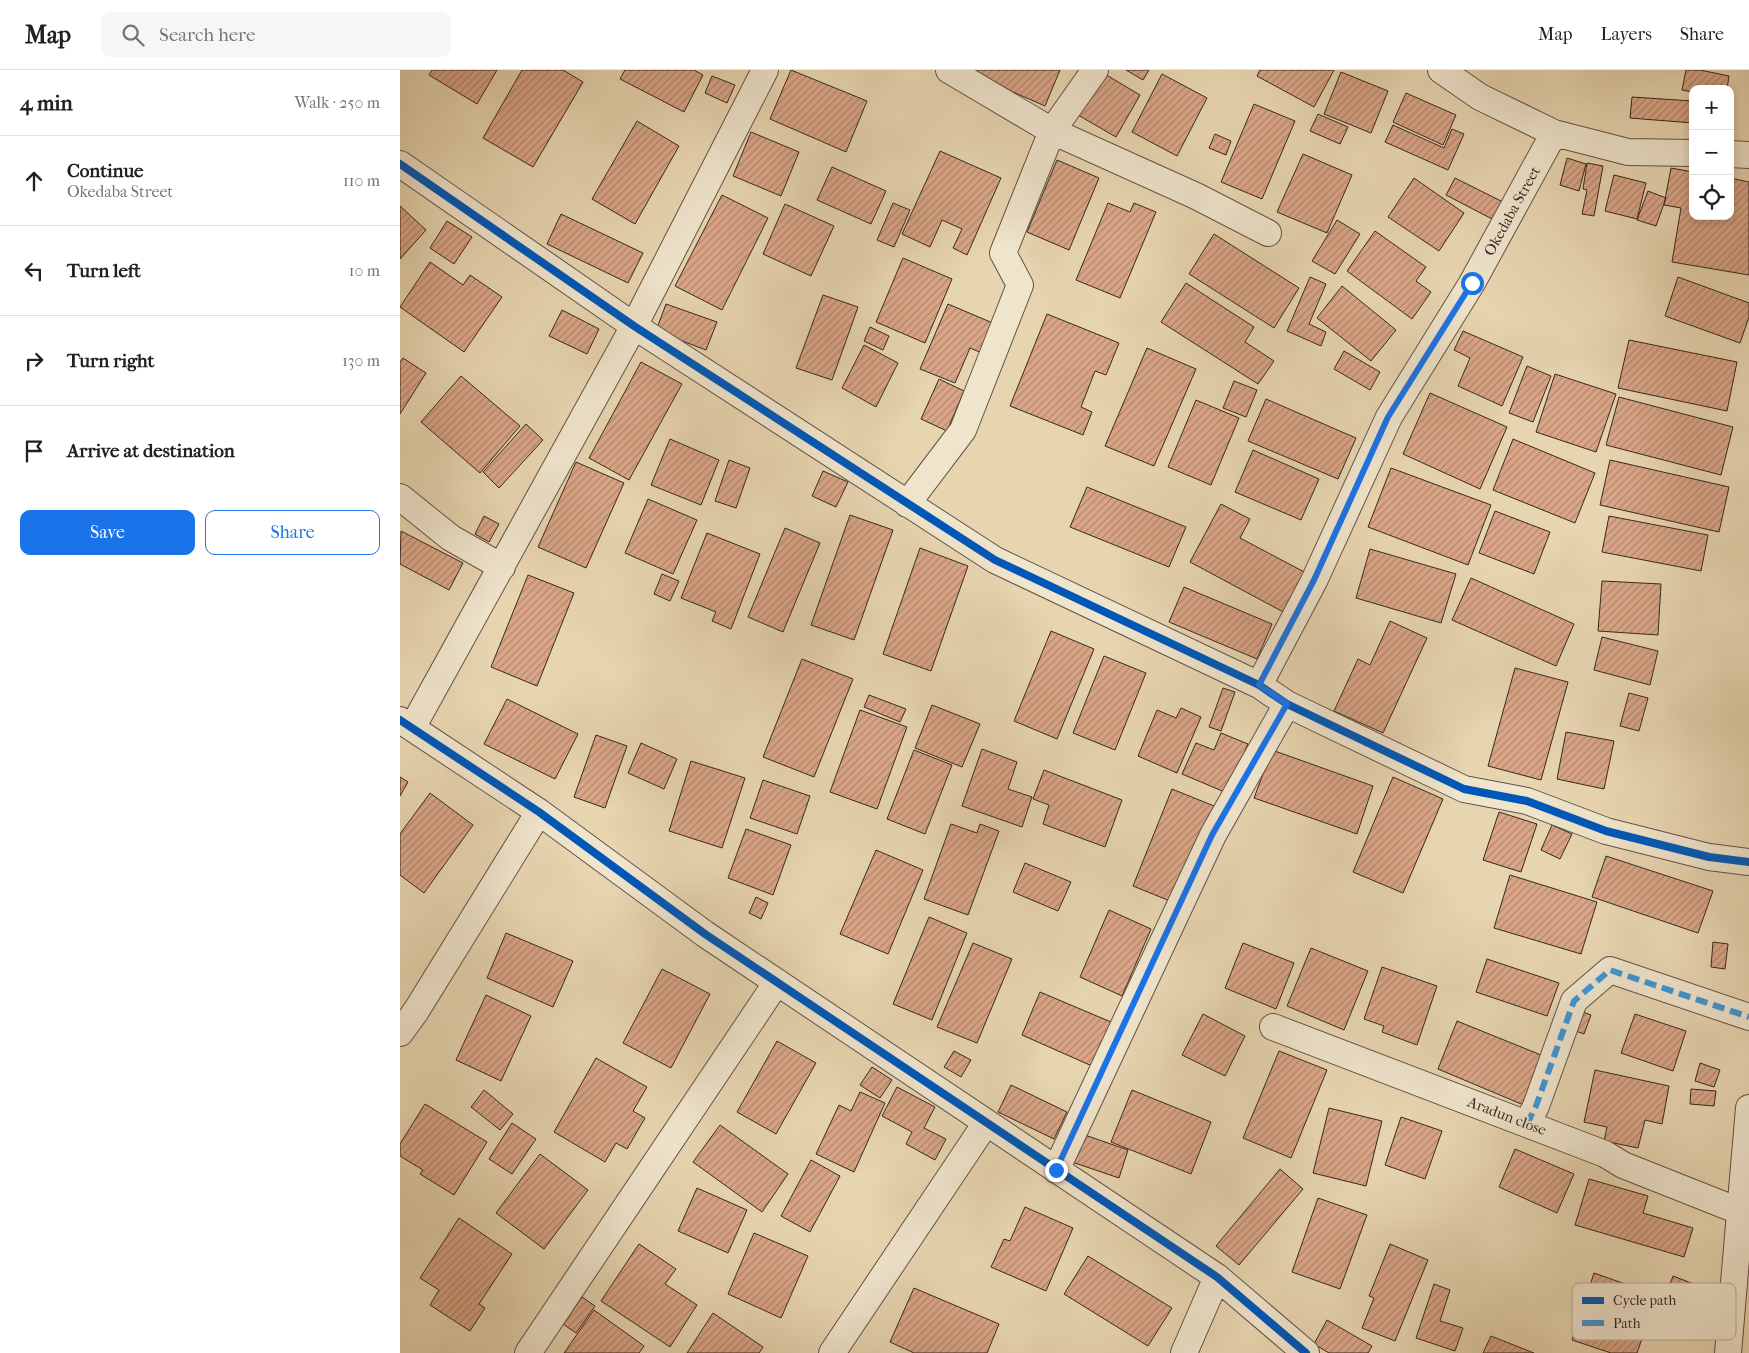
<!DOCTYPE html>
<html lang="en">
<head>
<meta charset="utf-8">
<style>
  body { margin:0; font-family:"IM FELL French Canon",serif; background:#f6f6f6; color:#202124 }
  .controls { position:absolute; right:15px; top:15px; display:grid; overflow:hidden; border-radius:10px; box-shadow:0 2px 8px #0003 }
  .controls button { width:45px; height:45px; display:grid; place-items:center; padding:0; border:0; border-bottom:1px solid #e0e0e0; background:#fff; color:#202124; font:25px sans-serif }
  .stop { position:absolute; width:15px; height:15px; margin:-11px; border:4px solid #1a73e8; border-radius:50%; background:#fff }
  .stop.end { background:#1a73e8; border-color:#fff; box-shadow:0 1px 5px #0008 }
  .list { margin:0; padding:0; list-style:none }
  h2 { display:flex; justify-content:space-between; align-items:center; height:65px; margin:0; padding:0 20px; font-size:21px }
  h2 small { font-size:16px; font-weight:400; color:#757577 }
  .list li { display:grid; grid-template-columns:32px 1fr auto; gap:15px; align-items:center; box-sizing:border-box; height:90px; padding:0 20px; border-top:1px solid #e0e0e0 }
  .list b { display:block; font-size:19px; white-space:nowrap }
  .list p { margin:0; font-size:16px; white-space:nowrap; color:#757577 }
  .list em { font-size:16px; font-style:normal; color:#757577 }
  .actions { display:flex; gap:10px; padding:15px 20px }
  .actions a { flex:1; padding:11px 0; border:1px solid #1a73e8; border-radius:10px; text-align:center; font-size:18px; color:#1a73e8 }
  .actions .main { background:#1a73e8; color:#fff }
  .icon { flex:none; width:28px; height:28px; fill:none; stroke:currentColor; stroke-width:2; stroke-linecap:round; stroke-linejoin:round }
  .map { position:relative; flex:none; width:1349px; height:1283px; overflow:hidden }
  header { display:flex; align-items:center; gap:30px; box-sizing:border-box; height:70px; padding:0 25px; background:#fff; border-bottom:1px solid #e0e0e0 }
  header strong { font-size:24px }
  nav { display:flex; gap:28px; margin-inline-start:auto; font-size:18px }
  .search { width:350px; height:45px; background:#f6f6f6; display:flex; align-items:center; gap:12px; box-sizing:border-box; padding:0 18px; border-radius:10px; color:#757577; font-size:19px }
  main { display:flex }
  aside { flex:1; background:#fff }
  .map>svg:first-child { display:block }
  .building { fill:url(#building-hatch); stroke:#382720 }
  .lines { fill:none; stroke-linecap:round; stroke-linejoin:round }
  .minor-casing { stroke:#645244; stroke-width:28 }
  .minor { stroke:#efe4cc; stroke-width:26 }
  .quiet { stroke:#3e96d5; stroke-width:6; stroke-dasharray:12 6; stroke-linecap:butt }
  .cycleway-casing { stroke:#efe4cc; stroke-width:11 }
  .cycleway { stroke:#0057b8; stroke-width:8 }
  .route { stroke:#1a73e8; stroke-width:6 }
  .labels { text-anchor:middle; stroke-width:4; stroke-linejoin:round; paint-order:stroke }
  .street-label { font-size:15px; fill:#382720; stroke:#efe4cc }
  .key { fill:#efe4cc; stroke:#b8ab98; stroke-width:1 }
  .key-label { font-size:14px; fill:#382720 }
</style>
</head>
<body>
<header>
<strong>Map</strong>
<div class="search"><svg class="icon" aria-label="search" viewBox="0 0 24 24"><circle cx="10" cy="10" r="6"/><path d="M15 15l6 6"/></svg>Search here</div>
<nav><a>Map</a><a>Layers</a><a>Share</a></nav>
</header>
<main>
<aside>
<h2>4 min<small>Walk · 250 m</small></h2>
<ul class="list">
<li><svg class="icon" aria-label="ahead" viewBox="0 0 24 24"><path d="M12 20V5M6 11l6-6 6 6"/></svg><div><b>Continue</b><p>Okedaba Street</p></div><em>110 m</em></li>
<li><svg class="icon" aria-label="left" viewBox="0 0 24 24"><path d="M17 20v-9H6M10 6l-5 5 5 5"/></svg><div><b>Turn left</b></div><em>10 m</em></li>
<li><svg class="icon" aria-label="right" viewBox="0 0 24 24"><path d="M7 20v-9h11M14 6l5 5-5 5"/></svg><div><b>Turn right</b></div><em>130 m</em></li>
<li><svg class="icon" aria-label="arrive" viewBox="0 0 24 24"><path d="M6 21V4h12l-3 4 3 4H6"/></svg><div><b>Arrive at destination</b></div></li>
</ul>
<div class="actions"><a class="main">Save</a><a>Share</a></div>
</aside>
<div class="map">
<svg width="1349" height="1283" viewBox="0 0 1349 1283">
  <defs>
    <pattern id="building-hatch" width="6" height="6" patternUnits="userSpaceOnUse" patternTransform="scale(1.25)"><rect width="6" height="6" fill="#daa687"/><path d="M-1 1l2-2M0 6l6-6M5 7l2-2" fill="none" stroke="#b2876e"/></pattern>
  </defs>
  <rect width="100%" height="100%" fill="#e7d5b0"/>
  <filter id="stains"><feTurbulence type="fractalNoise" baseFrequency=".004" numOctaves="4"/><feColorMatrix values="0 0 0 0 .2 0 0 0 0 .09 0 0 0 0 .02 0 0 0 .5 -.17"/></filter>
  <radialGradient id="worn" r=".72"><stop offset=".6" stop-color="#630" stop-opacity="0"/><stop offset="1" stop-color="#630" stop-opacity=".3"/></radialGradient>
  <path class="building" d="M 32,0 L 97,0 L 77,34 L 29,5 Z
    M 122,0 L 163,0 L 183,12 L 133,97 L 83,68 Z
    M 225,0 L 294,0 L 303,5 L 284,42 L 220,9 Z
    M 391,0 L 467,31 L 446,82 L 370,49 Z
    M 563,0 L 660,0 L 645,36 Z
    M 726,0 L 749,0 L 743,10 Z
    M 860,0 L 934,0 L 914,37 L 857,6 Z
    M 1286,0 L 1300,0 L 1329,6 L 1327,19 L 1293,19 L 1293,22 L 1282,20 Z
    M 941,2 L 988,21 L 971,63 L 924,44 Z
    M 703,3 L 740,25 L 716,67 L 678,45 Z
    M 762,4 L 807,28 L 777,86 L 732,62 Z
    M 312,6 L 335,15 L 327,33 L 305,23 Z
    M 1006,23 L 1056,45 L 1043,75 L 993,52 Z
    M 1232,27 L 1293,31 L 1293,53 L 1230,48 Z
    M 854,34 L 895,51 L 862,129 L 821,112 Z
    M 918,44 L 948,57 L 940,74 L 910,61 Z
    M 237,51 L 279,76 L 235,154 L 192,129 Z
    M 993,55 L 1044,78 L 1052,59 L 1064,64 L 1048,100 L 985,72 Z
    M 351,62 L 399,82 L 381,126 L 333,106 Z
    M 815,64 L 831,71 L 826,85 L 809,78 Z
    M 540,81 L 601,108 L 567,185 L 553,178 L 562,159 L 542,150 L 530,177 L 502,164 Z
    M 903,84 L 952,105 L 927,163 L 877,142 Z
    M 1167,88 L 1186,94 L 1179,121 L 1160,115 Z
    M 657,90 L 699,108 L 669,180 L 627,162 Z
    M 1187,93 L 1203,96 L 1194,146 L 1182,144 L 1187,120 L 1183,119 Z
    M 432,97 L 486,121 L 471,154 L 417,130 Z
    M 1271,98 L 1293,102 L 1293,146 L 1330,146 L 1330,108 L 1349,112 L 1349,205 L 1272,192 L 1281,138 L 1264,135 Z
    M 1214,105 L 1246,113 L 1237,149 L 1205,141 Z
    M 1014,108 L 1064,143 L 1039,181 L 988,147 Z
    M 1055,108 L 1103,132 L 1094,150 L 1046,125 Z
    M 1248,121 L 1266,128 L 1256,156 L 1237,150 Z
    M 322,125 L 368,148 L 322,240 L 275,216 Z
    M 493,133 L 510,140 L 494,177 L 477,170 Z
    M 708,133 L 730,142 L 734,133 L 756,142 L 720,228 L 676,210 Z
    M 385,134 L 434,156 L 411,206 L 363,184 Z
    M 0,136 L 26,160 L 0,189 Z
    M 161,144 L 243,183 L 228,213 L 147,174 Z
    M 937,150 L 960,164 L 935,204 L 912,191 Z
    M 47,151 L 72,167 L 54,194 L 30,178 Z
    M 975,161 L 1026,197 L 1016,211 L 1031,222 L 1012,249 L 947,201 Z
    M 814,164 L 899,218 L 874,258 L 789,204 Z
    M 503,188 L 552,209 L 525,273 L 476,252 Z
    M 30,192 L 63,215 L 70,205 L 102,227 L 64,282 L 0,237 Z
    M 910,207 L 926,214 L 909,254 L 926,262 L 921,276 L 887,261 Z
    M 1278,207 L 1349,233 L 1349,247 L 1340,273 L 1265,246 Z
    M 786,213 L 854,257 L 845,272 L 874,291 L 858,314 L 761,252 Z
    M 942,216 L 996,260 L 971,291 L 917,248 Z
    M 423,225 L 458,237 L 432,310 L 396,298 Z
    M 266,234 L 317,252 L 306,280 L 256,261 Z
    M 548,234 L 595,254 L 582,283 L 570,278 L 555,313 L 520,299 Z
    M 162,240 L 199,259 L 187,284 L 149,266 Z
    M 647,244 L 719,273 L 706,305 L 695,301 L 681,337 L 692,342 L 683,365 L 610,336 Z
    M 470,257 L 489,266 L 483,280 L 464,271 Z
    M 1063,261 L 1123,287 L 1102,336 L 1058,316 L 1070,288 L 1054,280 Z
    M 1229,270 L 1337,292 L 1327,341 L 1218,318 Z
    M 464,275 L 498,293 L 476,337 L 442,318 Z
    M 747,278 L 796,299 L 754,396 L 705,376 Z
    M 944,281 L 980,302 L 970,320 L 934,299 Z
    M 3,288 L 26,303 L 0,344 L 0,292 Z
    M 241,292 L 282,314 L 229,410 L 189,388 Z
    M 1127,296 L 1151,306 L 1133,352 L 1109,343 Z
    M 1155,304 L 1216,324 L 1196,382 L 1136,362 Z
    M 61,306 L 120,356 L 80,403 L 21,352 Z
    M 539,309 L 564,321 L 547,361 L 521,349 Z
    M 834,311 L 857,320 L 846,347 L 823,338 Z
    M 1030,323 L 1107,357 L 1080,419 L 1003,384 Z
    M 1219,327 L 1333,357 L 1321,405 L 1206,375 Z
    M 866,329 L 956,368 L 938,409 L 848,371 Z
    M 796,330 L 839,348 L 811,415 L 768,397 Z
    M 126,354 L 143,370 L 99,418 L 83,402 Z
    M 270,369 L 319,390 L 301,435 L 251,415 Z
    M 1113,369 L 1195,403 L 1175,453 L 1093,420 Z
    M 853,380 L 919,409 L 901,450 L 835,422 Z
    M 329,390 L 350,398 L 336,438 L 315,431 Z
    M 1210,390 L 1329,417 L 1319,462 L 1200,435 Z
    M 176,392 L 224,413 L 186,498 L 138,477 Z
    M 991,398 L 1091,435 L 1068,495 L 968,457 Z
    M 423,401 L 448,412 L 436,437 L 412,426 Z
    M 687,417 L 786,457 L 769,497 L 670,457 Z
    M 248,429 L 297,450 L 273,504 L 225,483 Z
    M 821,434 L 850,449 L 840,468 L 908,504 L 887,544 L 790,492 Z
    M 1095,441 L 1150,462 L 1134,504 L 1079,483 Z
    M 450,445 L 493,460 L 454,570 L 411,555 Z
    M 84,446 L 99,454 L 89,472 L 75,464 Z
    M 1209,446 L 1308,465 L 1301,501 L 1202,482 Z
    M 385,458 L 420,473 L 383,562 L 348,547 Z
    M 1,461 L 63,493 L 49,520 L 0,494 Z
    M 307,463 L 360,484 L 331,559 L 312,551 L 316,542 L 281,528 Z
    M 520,478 L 568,496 L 531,601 L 483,584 Z
    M 970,479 L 1056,504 L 1041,553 L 956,528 Z
    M 262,504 L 279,511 L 270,531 L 254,524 Z
    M 128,505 L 174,523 L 137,616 L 91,597 Z
    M 1071,508 L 1174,554 L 1156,596 L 1052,550 Z
    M 1202,511 L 1261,514 L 1258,565 L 1198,561 Z
    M 784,517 L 872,554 L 857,589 L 769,552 Z
    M 990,551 L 1027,568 L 983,663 L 934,641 L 958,589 L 970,595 Z
    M 651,561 L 694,579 L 657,669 L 614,651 Z
    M 1202,567 L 1258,581 L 1250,615 L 1194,600 Z
    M 704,586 L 746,603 L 715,680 L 673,663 Z
    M 402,589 L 453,609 L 414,707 L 363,687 Z
    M 1115,598 L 1168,612 L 1141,710 L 1088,696 Z
    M 823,618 L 835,622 L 821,661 L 809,657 Z
    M 1229,623 L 1248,628 L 1239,661 L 1220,656 Z
    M 469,625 L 506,639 L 500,652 L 464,637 Z
    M 107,629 L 178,664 L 155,709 L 84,674 Z
    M 532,635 L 580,654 L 562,697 L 515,678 Z
    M 781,638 L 801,647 L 777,703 L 738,686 L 757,640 L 776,648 Z
    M 460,640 L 507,657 L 477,739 L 430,722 Z
    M 1166,662 L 1214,671 L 1204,719 L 1157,709 Z
    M 821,663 L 848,674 L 827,723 L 782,704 L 796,673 L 814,680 Z
    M 196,665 L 227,676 L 205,738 L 174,727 Z
    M 241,673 L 277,689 L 264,719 L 228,703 Z
    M 582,679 L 617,692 L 608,719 L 632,727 L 622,757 L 562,736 Z
    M 514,680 L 552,695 L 525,764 L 487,749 Z
    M 872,680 L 973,716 L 957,764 L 854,728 Z
    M 291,691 L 345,708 L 322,778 L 269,761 Z
    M 644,700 L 722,730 L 705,777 L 643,754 L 649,735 L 633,729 Z
    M 0,707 L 8,712 L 0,726 Z
    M 993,707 L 1043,729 L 1003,823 L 953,802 Z
    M 363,710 L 410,726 L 397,764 L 350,748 Z
    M 772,719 L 814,736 L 775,833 L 733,816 Z
    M 30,723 L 73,755 L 24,823 L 0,805 L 0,764 Z
    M 1099,742 L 1137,754 L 1121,802 L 1083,790 Z
    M 551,754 L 577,763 L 580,754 L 599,761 L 568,845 L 524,829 Z
    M 1152,755 L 1172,764 L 1160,789 L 1141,780 Z
    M 346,759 L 391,775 L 373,825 L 328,808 Z
    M 476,780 L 523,800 L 488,884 L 440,864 Z
    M 1206,786 L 1313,821 L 1298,863 L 1192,827 Z
    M 625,793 L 671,812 L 658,841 L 613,822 Z
    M 1110,805 L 1197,832 L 1181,884 L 1094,858 Z
    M 356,827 L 368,833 L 361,849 L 349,843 Z
    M 709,840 L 751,859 L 722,926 L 680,907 Z
    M 529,847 L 567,863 L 532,950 L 493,934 Z
    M 106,863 L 173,891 L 153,937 L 87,908 Z
    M 1313,872 L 1328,874 L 1325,899 L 1311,897 Z
    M 573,873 L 612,889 L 577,973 L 537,957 Z
    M 843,873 L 894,893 L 876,939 L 825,918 Z
    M 911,878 L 968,901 L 944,960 L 887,936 Z
    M 1087,889 L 1159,913 L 1147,946 L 1076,922 Z
    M 982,897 L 1037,916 L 1017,975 L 982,962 L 984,956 L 964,949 Z
    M 262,899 L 310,924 L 271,998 L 223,973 Z
    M 640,922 L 711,952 L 692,996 L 622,965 Z
    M 86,925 L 131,946 L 101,1011 L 56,990 Z
    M 1180,941 L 1191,945 L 1184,964 L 1173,960 Z
    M 803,944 L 845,966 L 825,1006 L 782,985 Z
    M 1235,944 L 1286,961 L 1273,1001 L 1221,983 Z
    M 1057,951 L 1146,987 L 1126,1036 L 1038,999 Z
    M 377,971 L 416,993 L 376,1064 L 337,1042 Z
    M 554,981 L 571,990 L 561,1007 L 544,997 Z
    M 879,981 L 927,1000 L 891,1088 L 843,1068 Z
    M 196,988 L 247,1017 L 233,1041 L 245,1048 L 227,1079 L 216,1073 L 205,1092 L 154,1062 Z
    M 1300,993 L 1320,1000 L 1314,1017 L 1295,1011 Z
    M 472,997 L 492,1010 L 480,1028 L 460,1015 Z
    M 1195,1000 L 1269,1016 L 1262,1054 L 1245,1050 L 1238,1078 L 1204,1071 L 1207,1057 L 1184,1052 Z
    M 611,1015 L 667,1042 L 654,1069 L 598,1042 Z
    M 497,1017 L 535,1037 L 524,1058 L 546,1069 L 535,1090 L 506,1074 L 512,1062 L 482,1046 Z
    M 1291,1019 L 1316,1021 L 1314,1036 L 1290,1034 Z
    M 84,1020 L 113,1044 L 100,1060 L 71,1037 Z
    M 732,1020 L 811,1052 L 791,1104 L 711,1072 Z
    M 460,1022 L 485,1033 L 454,1102 L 416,1084 L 439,1035 L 451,1041 Z
    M 25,1034 L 87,1072 L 54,1125 L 20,1104 L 23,1100 L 0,1086 L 0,1074 Z
    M 929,1038 L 982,1051 L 966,1116 L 913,1103 Z
    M 1001,1047 L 1042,1061 L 1025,1109 L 985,1095 Z
    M 112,1053 L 136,1069 L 112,1104 L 89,1089 Z
    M 320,1055 L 388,1104 L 362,1142 L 293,1092 Z
    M 682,1064 L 728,1080 L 719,1108 L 672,1092 Z
    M 1115,1079 L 1174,1104 L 1157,1143 L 1099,1117 Z
    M 140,1084 L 188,1120 L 144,1179 L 96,1143 Z
    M 411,1090 L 440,1106 L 410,1162 L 381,1146 Z
    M 880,1099 L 903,1119 L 839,1195 L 816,1176 Z
    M 1189,1109 L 1248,1126 L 1243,1143 L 1293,1158 L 1284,1187 L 1175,1155 Z
    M 297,1118 L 347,1140 L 328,1183 L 278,1161 Z
    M 918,1128 L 967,1145 L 940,1219 L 892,1202 Z
    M 625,1137 L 673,1158 L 646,1221 L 591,1197 L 604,1169 L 610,1171 Z
    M 59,1148 L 112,1184 L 79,1234 L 85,1238 L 70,1261 L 30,1235 L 39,1220 L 20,1208 Z
    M 354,1163 L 408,1186 L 381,1248 L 328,1224 Z
    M 239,1174 L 276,1199 L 265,1214 L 297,1235 L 270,1277 L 201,1231 Z
    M 990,1174 L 1028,1190 L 995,1271 L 962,1258 L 974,1228 L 969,1226 Z
    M 688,1186 L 772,1238 L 748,1276 L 664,1224 Z
    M 1194,1203 L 1257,1225 L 1237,1283 L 1211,1283 L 1172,1270 Z
    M 1273,1206 L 1312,1221 L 1303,1247 L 1263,1233 Z
    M 1034,1214 L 1050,1220 L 1040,1251 L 1063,1258 L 1055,1281 L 1016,1268 Z
    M 514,1218 L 599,1254 L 587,1283 L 514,1283 L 490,1272 Z
    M 182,1227 L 195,1236 L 176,1263 L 163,1254 Z
    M 194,1240 L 244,1276 L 239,1283 L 164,1283 Z
    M 313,1243 L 363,1277 L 359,1283 L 287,1283 Z
    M 927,1250 L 972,1276 L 968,1283 L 929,1283 L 914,1274 Z
    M 1091,1266 L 1134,1283 L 1083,1283 Z"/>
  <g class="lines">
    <g class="minor-casing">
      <path id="minor" d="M 549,0 L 652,61 L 796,126 L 868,163
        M 1041,0 L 1080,27 L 1154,63 L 1228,82 L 1293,83
        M 1330,84 L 1349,85
        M 0,94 L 234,256 L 595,490 L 859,615 L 887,634 L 1064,719 L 1127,731 L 1206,761 L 1309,787 L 1349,792
        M 0,427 L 51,468 L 102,497
        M 507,434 L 563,360 L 620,215 L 603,183 L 652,61 L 695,0
        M 859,615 L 914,511 L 989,347 L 1072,213 L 1154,63
        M 0,650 L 139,742 L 305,864 L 817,1207 L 906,1283
        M 12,658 L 234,256 L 365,0
        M 873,957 L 1205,1084 L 1223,1095 L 1339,1141
        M 0,963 L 16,941 L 139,742
        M 1127,1054 L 1136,1036 L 1174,931 L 1210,900 L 1349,947
        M 656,1100 L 813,765 L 887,634
        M 128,1283 L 377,912
        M 432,1283 L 586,1053
        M 784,1283 L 817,1207
        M 1328,1283 L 1349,1038"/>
    </g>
    <use href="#minor" class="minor"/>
    <path class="quiet" d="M 1127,1054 L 1136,1036 L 1174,931 L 1210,900 L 1349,947"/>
    <g class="cycleway-casing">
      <path id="cycleway" d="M 0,94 L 234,256 L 595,490 L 859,615 L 887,634 L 1064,719 L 1127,731 L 1206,761 L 1309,787 L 1349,792
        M 0,650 L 139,742 L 305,864 L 817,1207 L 906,1283"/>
    </g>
    <use href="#cycleway" class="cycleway"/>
  </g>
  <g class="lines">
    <path class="route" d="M 656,1100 L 812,765 L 887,634 L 859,615 L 914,510 L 988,347 L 1072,213"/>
  </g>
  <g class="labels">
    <g class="street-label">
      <text transform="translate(1112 141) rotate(-61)" y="5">Okedaba Street</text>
      <text transform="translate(1107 1046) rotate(21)" y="5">Aradun close</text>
    </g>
  </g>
  <rect x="1172" y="1213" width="164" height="57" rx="8" class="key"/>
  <rect x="1182" y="1227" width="22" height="7" fill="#0057b8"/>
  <rect x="1182" y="1250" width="22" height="6" fill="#3e96d5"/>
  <g class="key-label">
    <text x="1213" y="1235">Cycle path</text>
    <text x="1213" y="1258">Path</text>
  </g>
  <rect width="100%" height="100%" filter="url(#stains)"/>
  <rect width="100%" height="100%" fill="url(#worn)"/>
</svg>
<div class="controls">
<button>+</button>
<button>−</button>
<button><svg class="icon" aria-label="locate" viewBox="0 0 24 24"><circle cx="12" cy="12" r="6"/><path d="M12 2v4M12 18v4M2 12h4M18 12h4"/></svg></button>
</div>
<div class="stop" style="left:1072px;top:213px"></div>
<div class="stop end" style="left:656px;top:1100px"></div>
</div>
</main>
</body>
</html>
